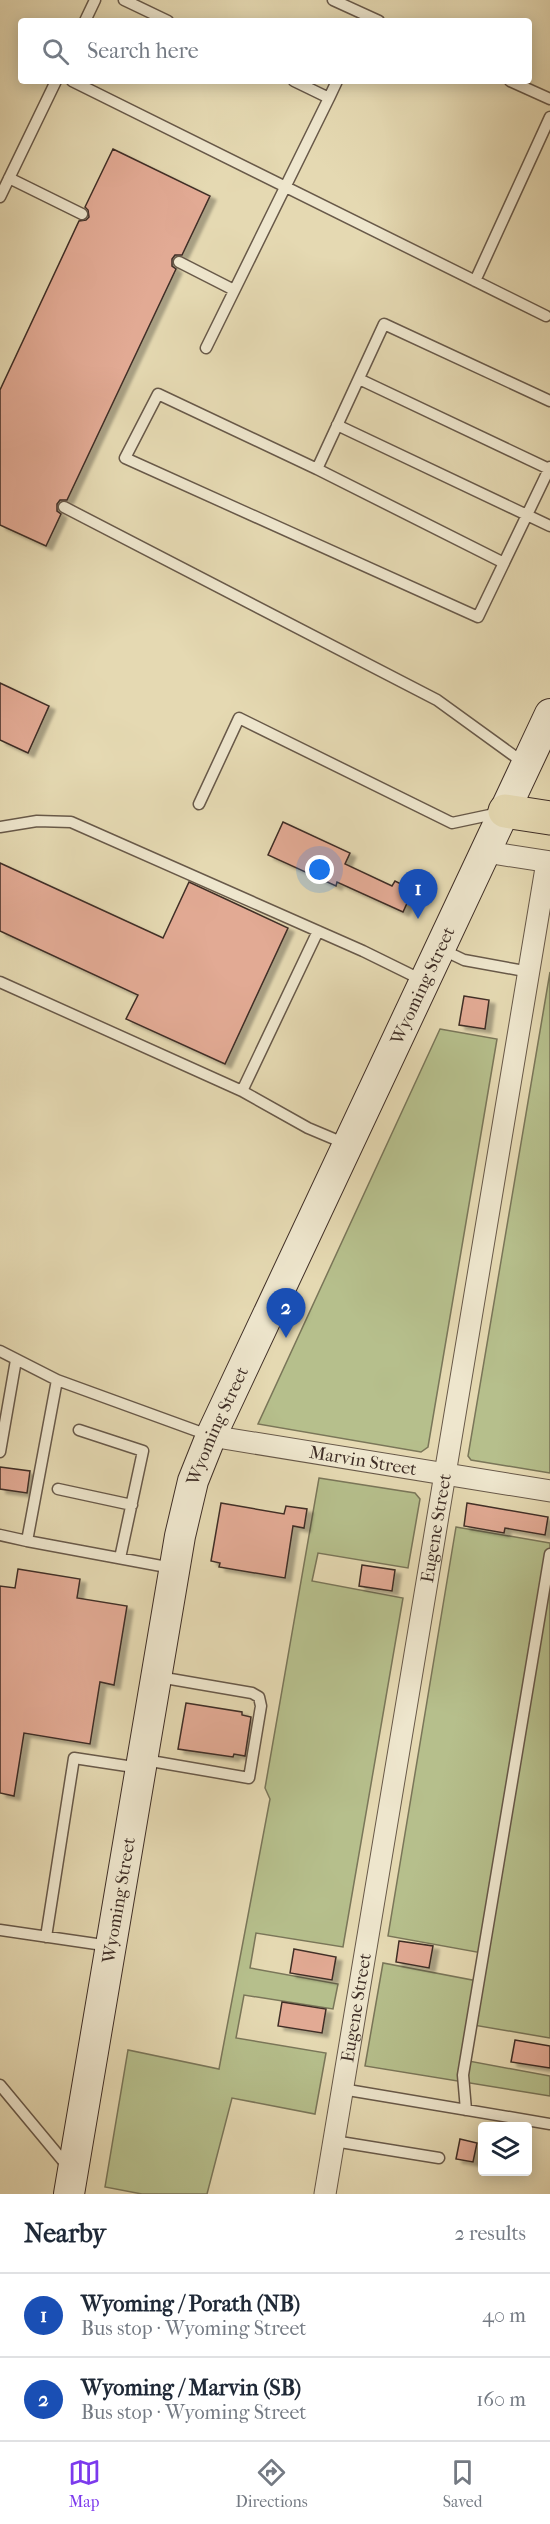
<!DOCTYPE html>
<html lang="en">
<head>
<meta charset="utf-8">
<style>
  body { margin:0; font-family:"IM FELL French Canon",serif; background:#f2f2f3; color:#1f2937 }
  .controls { position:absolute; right:18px; bottom:18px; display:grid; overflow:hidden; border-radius:6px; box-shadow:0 3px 15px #0003 }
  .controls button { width:54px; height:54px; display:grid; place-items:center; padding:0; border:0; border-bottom:2px solid #e0e1e3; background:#fff; color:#1f2937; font:30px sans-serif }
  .you { position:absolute; left:320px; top:870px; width:21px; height:21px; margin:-15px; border:4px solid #fff; border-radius:50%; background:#1a73e8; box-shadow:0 0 0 9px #1a73e833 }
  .badge { display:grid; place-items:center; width:39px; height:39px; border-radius:50%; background:#7c3aed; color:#fff; font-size:20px; font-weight:700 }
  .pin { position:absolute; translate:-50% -50px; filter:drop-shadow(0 2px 3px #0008) }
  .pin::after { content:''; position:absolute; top:32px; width:21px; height:18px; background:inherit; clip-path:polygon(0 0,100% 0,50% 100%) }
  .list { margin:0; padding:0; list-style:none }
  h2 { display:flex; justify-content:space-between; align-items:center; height:78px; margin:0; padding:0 24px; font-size:26px }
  h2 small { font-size:20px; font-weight:400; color:#747a83 }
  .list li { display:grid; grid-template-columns:39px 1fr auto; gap:18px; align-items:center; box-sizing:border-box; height:84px; padding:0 24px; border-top:2px solid #e0e1e3 }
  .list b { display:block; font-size:22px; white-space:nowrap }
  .list p { margin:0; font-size:20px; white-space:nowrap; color:#747a83 }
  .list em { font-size:20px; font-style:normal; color:#747a83 }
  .icon { flex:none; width:33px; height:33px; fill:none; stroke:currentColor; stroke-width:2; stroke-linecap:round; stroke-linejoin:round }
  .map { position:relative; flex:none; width:550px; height:2194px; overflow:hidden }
  .search { position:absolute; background:#fff; box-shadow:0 3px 15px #0003; left:18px; right:18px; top:18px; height:66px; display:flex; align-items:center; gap:15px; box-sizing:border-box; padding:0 21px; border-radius:6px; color:#747a83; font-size:22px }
  .sheet { height:246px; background:#fff }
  nav { display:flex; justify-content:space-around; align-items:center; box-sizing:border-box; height:84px; border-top:2px solid #e0e1e3; background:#fff; font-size:16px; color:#747a83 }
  nav a { display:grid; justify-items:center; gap:3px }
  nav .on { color:#7c3aed }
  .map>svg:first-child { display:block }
  .green { fill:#b6bf8c; stroke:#7a7659; stroke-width:1.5 }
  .building { fill:#e2aa94; stroke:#3f2e26; stroke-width:1.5; filter:url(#shadow) }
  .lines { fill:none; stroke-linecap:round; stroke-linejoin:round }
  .lane-casing { stroke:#685949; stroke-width:13 }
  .street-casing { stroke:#685949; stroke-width:23 }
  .secondary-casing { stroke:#3f2e26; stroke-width:32 }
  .highway-casing { stroke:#3f2e26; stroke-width:35 }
  .lane { stroke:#eee6cd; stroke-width:10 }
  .street { stroke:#eee6cd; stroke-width:21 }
  .secondary { stroke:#eee6cd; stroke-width:30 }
  .highway { stroke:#e5d9b2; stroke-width:33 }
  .labels { text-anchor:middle; stroke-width:6; stroke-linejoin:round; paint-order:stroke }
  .street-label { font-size:18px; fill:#3f2e26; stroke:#eee6cd }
</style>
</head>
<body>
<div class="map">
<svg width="550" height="2194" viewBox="0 0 550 2194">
  <defs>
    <filter id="shadow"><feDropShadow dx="6" dy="4" stdDeviation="1.5" flood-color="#0004"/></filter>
  </defs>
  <rect width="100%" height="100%" fill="#e5d9b2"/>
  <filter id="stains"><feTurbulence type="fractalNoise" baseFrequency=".00333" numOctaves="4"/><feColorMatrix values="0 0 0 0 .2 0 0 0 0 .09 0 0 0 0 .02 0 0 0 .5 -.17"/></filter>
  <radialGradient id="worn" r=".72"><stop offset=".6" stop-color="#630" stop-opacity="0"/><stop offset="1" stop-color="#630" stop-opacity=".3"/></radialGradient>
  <path class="green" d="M 550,972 L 550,1473 L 471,1460 L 468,1456 Z
    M 440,1029 L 497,1039 L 428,1447 L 421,1452 L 258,1424 Z
    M 319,1478 L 415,1493 L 420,1499 L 408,1568 L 318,1553 L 312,1581 L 403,1598 L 343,1947 L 256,1933 L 250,1968 L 338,1984 L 333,2009 L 244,1995 L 236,2038 L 326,2053 L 315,2114 L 232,2098 L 207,2194 L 142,2194 L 105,2187 L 128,2050 L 219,2069 L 270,1799 L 265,1788 Z
    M 456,1527 L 550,1543 L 550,2038 L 468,2024 L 463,2060 L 550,2076 L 550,2096 L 365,2066 L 383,1963 L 483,1982 L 488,1954 L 388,1936 Z"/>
  <path class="building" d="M 113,149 L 210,196 L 182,255 L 175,255 L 172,259 L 172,266 L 176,269 L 67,500 L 60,500 L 57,504 L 57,511 L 61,514 L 46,546 L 0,525 L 0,390 L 79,221 L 86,220 L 89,217 L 88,210 L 85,207 Z
    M 0,683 L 49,706 L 28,753 L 0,740 Z
    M 283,822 L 350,853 L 345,864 L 392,886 L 395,881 L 413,890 L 403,912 L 337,882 L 336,886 L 268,855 Z
    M 0,863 L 163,938 L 189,882 L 288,928 L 225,1064 L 126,1019 L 138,995 L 0,931 Z
    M 464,996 L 489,1000 L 485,1029 L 459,1025 Z
    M 0,1467 L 30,1471 L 27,1493 L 0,1489 Z
    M 221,1503 L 284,1514 L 286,1506 L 307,1509 L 304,1528 L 293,1526 L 285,1578 L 219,1567 L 220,1563 L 211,1561 Z
    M 467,1503 L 548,1517 L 545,1535 L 505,1528 L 504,1533 L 464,1526 Z
    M 362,1565 L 395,1570 L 392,1591 L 359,1586 Z
    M 18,1569 L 80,1579 L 77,1598 L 127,1606 L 114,1685 L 100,1682 L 90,1744 L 24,1733 L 14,1796 L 0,1793 L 0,1586 L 15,1588 Z
    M 186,1703 L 242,1712 L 242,1715 L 251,1717 L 245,1756 L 234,1754 L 233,1757 L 178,1749 Z
    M 399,1941 L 433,1946 L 429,1968 L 396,1962 Z
    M 294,1949 L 336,1957 L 332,1980 L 290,1973 Z
    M 282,2002 L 326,2009 L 322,2033 L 278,2026 Z
    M 515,2040 L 550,2046 L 550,2068 L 511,2062 Z
    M 460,2139 L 477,2143 L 473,2162 L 456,2159 Z"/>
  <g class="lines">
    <g class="lane-casing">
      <path id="lane" d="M 124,0 L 168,21
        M 333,0 L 379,21
        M 85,21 L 95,0
        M 72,81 L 546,316
        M 510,81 L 550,99
        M 329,98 L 337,81
        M 9,178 L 82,214
        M 0,197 L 56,81
        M 179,262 L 234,290
        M 475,281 L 550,117
        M 206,348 L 329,98 L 294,81
        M 359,379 L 549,469
        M 550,401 L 384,324 L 317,469 L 158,394 L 125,458 L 478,617 L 550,467
        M 337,425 L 550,526
        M 317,469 L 504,563
        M 64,507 L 437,700 L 524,763
        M 199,804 L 239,718 L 452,823 L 499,813
        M 0,827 L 37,821 L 71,822 L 363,951 L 422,980
        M 441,949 L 464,960 L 530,972
        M 0,982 L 242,1091 L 318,931
        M 242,1091 L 308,1128 L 346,1144
        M 0,1351 L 57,1380 L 208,1435
        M 57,1380 L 27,1541 L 172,1568
        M 79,1430 L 143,1451 L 120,1558
        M 0,1452 L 16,1360
        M 58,1489 L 132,1505
        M 0,1535 L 27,1541
        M 145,1760 L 249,1778 L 261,1706 L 259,1697 L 252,1693 L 159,1677
        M 0,1930 L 110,1946
        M 46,1937 L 74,1758 L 140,1768
        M 0,2085 L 69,2168
        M 342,2089 L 550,2124
        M 466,2110 L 463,2075 L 550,1554
        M 334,2141 L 439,2158"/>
    </g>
    <g class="street-casing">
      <g id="street">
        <path d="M 486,852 L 550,862"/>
        <path id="s1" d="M 211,1436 L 550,1491"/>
        <path id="s2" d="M 325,2194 L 547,862"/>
      </g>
    </g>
    <g class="secondary-casing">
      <g id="secondary">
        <path id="s3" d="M 69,2194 L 180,1536 L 193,1481 L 211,1436 L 550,714"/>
      </g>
    </g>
    <g class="highway-casing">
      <path id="highway" d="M 505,811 L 550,818"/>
    </g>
    <use href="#lane" class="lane"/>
    <use href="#street" class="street"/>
    <use href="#secondary" class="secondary"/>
    <use href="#highway" class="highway"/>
  </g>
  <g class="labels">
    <g class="street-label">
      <text dy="6" stroke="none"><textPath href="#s3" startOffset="1270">Wyoming Street</textPath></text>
      <text dy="6" stroke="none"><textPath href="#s3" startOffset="784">Wyoming Street</textPath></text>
      <text dy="6" stroke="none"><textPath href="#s1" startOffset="154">Marvin Street</textPath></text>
      <text dy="6" stroke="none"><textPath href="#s2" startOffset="675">Eugene Street</textPath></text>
      <text dy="6" stroke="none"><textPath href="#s3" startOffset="298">Wyoming Street</textPath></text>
      <text dy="6" stroke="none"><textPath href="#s2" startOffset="189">Eugene Street</textPath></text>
    </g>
  </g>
  <rect width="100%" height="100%" filter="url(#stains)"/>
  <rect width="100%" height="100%" fill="url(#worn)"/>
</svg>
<div class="controls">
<button><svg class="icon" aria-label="layers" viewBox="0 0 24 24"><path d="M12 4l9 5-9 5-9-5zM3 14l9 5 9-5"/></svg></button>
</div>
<div class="you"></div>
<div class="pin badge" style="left:418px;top:919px;background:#1a4fb4">1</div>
<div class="pin badge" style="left:286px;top:1338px;background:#1a4fb4">2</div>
<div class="search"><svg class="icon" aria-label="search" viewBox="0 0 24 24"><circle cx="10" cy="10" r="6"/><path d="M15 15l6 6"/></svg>Search here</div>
</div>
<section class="sheet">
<h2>Nearby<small>2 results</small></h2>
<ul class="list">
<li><span class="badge" style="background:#1a4fb4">1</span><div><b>Wyoming / Porath (NB)</b><p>Bus stop · Wyoming Street</p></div><em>40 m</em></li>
<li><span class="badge" style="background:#1a4fb4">2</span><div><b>Wyoming / Marvin (SB)</b><p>Bus stop · Wyoming Street</p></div><em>160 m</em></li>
</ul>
</section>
<nav>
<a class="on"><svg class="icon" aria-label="map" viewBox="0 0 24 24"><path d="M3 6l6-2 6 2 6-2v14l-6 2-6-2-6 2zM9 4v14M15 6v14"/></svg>Map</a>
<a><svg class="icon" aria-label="directions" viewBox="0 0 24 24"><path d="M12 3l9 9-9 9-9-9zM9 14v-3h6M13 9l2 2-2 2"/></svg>Directions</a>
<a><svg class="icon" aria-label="saved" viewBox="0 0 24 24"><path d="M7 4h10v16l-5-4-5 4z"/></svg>Saved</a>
</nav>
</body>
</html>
